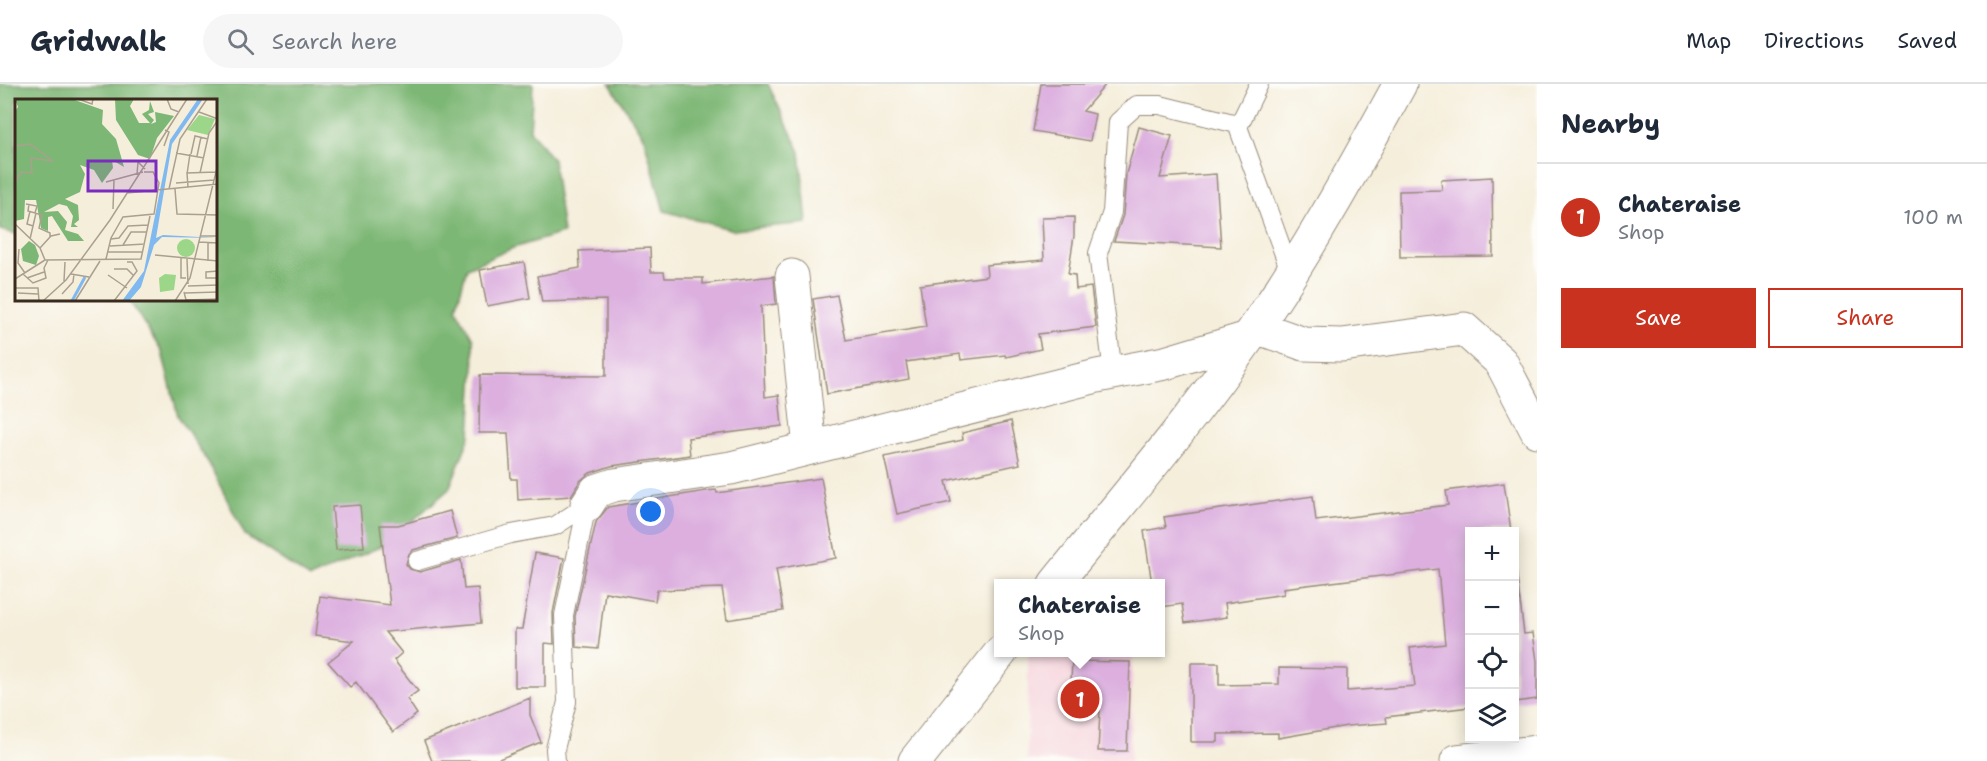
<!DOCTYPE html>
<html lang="en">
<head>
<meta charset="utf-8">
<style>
  body { margin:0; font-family:"Shantell Sans",sans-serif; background:#f6f6f7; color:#1f2937 }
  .controls { position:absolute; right:18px; bottom:18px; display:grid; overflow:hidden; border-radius:0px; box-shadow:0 3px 15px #0003 }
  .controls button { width:54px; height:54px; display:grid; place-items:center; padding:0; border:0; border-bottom:2px solid #e0e1e3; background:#fff; color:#1f2937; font:30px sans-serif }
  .you { position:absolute; left:651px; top:428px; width:21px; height:21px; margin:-15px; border:4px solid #fff; border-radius:50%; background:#1a73e8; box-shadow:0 0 0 9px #1a73e833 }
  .badge { display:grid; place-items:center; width:39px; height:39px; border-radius:50%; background:#c8321e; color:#fff; font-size:20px; font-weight:700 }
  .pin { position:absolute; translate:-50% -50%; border:3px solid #fff; box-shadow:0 2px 6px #0006 }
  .popup { position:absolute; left:994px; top:495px; width:171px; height:78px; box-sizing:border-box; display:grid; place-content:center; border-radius:0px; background:#fff; filter:drop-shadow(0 2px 4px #0005); font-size:20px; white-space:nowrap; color:#747a83 }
  .popup b { font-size:22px; color:#1f2937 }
  .popup::after { content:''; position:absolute; left:50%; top:100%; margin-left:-12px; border:12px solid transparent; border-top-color:#fff }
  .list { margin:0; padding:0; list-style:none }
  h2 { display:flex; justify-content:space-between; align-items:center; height:78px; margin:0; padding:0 24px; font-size:26px }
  h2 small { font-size:20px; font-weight:400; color:#747a83 }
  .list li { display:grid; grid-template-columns:39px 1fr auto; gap:18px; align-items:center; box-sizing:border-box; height:108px; padding:0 24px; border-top:2px solid #e0e1e3 }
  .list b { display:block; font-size:22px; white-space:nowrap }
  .list p { margin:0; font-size:20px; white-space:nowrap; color:#747a83 }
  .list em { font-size:20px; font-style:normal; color:#747a83 }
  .actions { display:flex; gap:12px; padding:18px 24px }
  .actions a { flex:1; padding:14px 0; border:2px solid #c8321e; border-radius:0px; text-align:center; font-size:21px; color:#c8321e }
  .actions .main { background:#c8321e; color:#fff }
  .icon { flex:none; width:33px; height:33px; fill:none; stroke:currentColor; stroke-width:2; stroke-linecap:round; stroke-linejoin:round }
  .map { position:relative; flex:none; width:1537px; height:677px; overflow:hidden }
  header { display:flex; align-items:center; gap:36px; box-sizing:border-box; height:84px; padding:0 30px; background:#fff; border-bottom:2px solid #e0e1e3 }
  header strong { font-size:28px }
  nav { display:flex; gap:33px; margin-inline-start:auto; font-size:21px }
  .search { width:420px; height:54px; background:#f6f6f7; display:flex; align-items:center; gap:15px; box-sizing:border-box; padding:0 21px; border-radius:33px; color:#747a83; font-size:22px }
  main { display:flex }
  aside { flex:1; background:#fff }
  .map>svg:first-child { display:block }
  .built { fill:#f5cfda }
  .forest { fill:#7db775; stroke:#5c704a; stroke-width:1.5 }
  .building { fill:#dcafdf }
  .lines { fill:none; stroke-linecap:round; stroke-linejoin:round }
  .lane-casing { stroke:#988c7c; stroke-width:20 }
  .street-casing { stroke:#988c7c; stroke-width:35 }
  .secondary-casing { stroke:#988c7c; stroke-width:35 }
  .lane { stroke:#fff; stroke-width:18 }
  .street { stroke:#fff; stroke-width:33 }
  .secondary { stroke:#fff; stroke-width:33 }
  .inset-river { fill:none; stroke:#7fb9f0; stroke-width:3 }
  .inset-road { fill:none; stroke:#aba08f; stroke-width:1.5 }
  .view { fill:#7b2cbf; fill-opacity:0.15; stroke:#7b2cbf; stroke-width:3 }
  .inset-edge { fill:none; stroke:#3b2a1e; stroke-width:3 }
</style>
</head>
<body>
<header>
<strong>Gridwalk</strong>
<div class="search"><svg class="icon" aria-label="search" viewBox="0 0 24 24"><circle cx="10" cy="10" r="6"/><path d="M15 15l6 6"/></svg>Search here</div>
<nav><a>Map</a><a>Directions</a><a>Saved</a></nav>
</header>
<main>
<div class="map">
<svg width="1537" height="677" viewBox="0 0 1537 677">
  <rect width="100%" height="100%" fill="#fdfcf7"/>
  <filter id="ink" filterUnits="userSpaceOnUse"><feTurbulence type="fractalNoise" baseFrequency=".0167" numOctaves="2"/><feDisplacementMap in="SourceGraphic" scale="12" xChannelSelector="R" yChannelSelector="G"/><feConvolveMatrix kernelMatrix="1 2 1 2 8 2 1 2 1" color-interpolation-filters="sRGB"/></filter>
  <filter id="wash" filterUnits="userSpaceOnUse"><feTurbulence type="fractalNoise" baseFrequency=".008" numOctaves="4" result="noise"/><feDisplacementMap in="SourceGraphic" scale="24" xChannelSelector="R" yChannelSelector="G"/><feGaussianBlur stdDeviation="1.35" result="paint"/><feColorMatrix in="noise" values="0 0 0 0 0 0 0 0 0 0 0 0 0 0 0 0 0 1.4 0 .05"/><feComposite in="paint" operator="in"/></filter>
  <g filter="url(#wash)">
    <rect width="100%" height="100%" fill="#f5eedb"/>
    <path class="built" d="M 1028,569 L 1133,569 L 1130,677 L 1027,677 Z"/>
    <path class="forest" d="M 0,0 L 533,0 L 530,46 L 553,76 L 563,149 L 513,164 L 467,184 L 456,224 L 473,255 L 474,287 L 470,352 L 449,405 L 386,460 L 310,494 L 245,451 L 208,378 L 178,332 L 162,268 L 129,216 L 216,216 L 216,16 L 16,16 L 16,150 L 0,146 Z
      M 610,0 L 768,0 L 800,68 L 807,139 L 733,146 L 664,127 L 644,54 Z"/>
    <g id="blocks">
      <path class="building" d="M 1041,0 L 1106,0 L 1083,27 L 1095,30 L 1090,57 L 1033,47 Z
        M 1139,43 L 1172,52 L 1160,94 L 1216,90 L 1221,163 L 1114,157 L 1123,131 L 1126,90 Z
        M 1492,93 L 1493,172 L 1400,173 L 1399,107 L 1442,106 L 1441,96 Z
        M 1074,133 L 1074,152 L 1068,190 L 1075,191 L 1076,205 L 1091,203 L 1096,243 L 1038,250 L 1041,265 L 1006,273 L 1005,271 L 961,276 L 960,270 L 906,278 L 909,295 L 827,310 L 813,215 L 837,211 L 846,256 L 926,243 L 920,201 L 987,192 L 986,181 L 1044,176 L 1042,134 Z
        M 650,164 L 651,188 L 664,188 L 665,194 L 703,194 L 703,200 L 774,192 L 776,220 L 761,222 L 765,313 L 779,311 L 782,342 L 688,354 L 690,371 L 611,382 L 590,389 L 580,397 L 571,412 L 518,416 L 517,395 L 511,395 L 508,349 L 479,349 L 480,291 L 606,292 L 606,216 L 542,218 L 537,192 L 580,184 L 579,167 Z
        M 524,178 L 530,214 L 487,222 L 480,186 Z
        M 1011,337 L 1020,380 L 946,397 L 951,418 L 897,430 L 884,373 L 963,356 L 962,349 Z
        M 821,394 L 836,474 L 776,485 L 783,527 L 727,536 L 722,504 L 657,506 L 655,517 L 605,508 L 598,565 L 576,563 L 575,532 L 596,438 L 608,423 L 706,407 L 716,406 L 717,409 Z
        M 1504,399 L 1511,447 L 1470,447 L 1470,623 L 1386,633 L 1387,639 L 1347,642 L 1278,654 L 1278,649 L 1218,650 L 1218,658 L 1191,658 L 1191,579 L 1219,579 L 1219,601 L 1279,600 L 1279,584 L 1347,585 L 1347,607 L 1415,602 L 1410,564 L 1445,560 L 1438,485 L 1283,504 L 1284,510 L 1225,519 L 1227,533 L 1185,539 L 1182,520 L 1161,523 L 1161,500 L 1152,500 L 1144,447 L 1166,443 L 1164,433 L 1313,412 L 1316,437 L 1448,421 L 1446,407 Z
        M 360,421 L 364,463 L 336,466 L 332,423 Z
        M 450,427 L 457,454 L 413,466 L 409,470 L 406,480 L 410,485 L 420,488 L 461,476 L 464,505 L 478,504 L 481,539 L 385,548 L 402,569 L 394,576 L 418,607 L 407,615 L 417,630 L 393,648 L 356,598 L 350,603 L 328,578 L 354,557 L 315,552 L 320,512 L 390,521 L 380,441 L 398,441 Z
        M 535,469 L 564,474 L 553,529 L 554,560 L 545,559 L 545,603 L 515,603 L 515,545 L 522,545 Z
        M 1515,476 L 1524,550 L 1533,549 L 1537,577 L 1537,615 L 1515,618 Z
        M 1072,577 L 1130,578 L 1127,667 L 1098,667 L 1100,627 L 1078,626 L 1078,619 L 1070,618 Z
        M 530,614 L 530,631 L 541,658 L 494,677 L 432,677 L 424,657 Z"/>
    </g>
  </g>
  <g filter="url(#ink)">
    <use href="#blocks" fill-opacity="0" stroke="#988c7c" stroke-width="1.5"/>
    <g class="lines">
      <g class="lane-casing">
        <path id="lane" d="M 1238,43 L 1259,0
          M 1113,289 L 1098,169 L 1112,128 L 1118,38 L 1137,21 L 1160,21 L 1237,40 L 1290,187
          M 417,477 L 511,450 L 555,442 L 587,421
          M 556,677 L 555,665 L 567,618 L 564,531 L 587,421"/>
      </g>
      <g class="street-casing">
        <path id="street" d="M 792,192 L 810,364
          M 1256,243 L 1304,260 L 1342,261 L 1464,245 L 1501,278 L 1537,347
          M 587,421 L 596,407 L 614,401 L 731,384 L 1097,292 L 1165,279 L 1248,254"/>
      </g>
      <g class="secondary-casing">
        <path id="secondary" d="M 1055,500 C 1121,418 1189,339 1249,253 C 1305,173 1353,86 1400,0
          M 915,677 L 1001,568
          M 1457,677 L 1537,668"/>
      </g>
      <use href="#lane" class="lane"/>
      <use href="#street" class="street"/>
      <use href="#secondary" class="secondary"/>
    </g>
  </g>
  <g transform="translate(15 15)">
    <rect width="202" height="202" fill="#f5eedb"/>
    <path d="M 184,16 L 200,20 L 193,36 L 172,31 ZM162 149a9 9 0 1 1 18 0a9 9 0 1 1-18 0ZM 150,175 L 161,176 L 159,191 L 145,193 L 144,179 Z" fill="#9cd689"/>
    <path d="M 0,0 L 57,0 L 88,11 L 87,25 L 101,40 L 109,68 L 97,61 L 98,69 L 87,84 L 79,71 L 65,66 L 70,75 L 65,93 L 50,100 L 63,106 L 64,121 L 59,125 L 63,128 L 56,128 L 58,117 L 52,107 L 44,105 L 29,113 L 43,112 L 52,123 L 50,131 L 63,135 L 69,142 L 53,142 L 37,117 L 33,118 L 33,132 L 26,129 L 21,101 L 10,101 L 9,120 L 0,122 L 0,12 L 3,8 ZM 100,0 L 119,0 L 115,7 L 124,24 L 135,24 L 127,15 L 134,11 L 135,2 L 139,13 L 133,15 L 139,21 L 136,25 L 141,23 L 140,13 L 159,17 L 142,39 L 135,60 L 123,56 L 101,21 ZM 14,142 L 20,146 L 24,157 L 21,166 L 8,162 L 6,150 Z" fill="#7db775"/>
    <path d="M 183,0 L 188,0 L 157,45 L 141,139 L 148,136 L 202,139 L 147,138 L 139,146 L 126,188 L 114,202 L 107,202 L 129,172 L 155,41 Z" fill="#7fb9f0"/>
    <path class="inset-river" d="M 57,202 L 70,178"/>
    <path class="inset-road" d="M 63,0 L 77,5 L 78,0M 152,0 L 156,10 L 164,13M 184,13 L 203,20M 0,47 L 15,45 L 38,62 L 16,59 L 17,74 L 6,73 L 0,83M 149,47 L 154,33 L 150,31M 161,54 L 189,59M 176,55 L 180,37 L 193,40M 182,57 L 186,38M 185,74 L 194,34 L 203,21M 122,75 L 123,63 L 130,70M 172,75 L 175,55M 91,83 L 128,73M 161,84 L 199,81M 173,88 L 172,74 L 201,73M 154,90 L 165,40 L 192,0M 160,90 L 162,115 L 203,116M 112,94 L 203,85M 11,105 L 22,107 L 20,114M 14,105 L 13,112 L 27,116 L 24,129 L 35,134 L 35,138M 98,110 L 99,81M 15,112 L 12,125 L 18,127M 0,125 L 25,149 L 30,161M 185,137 L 203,137M 15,140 L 21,114M 96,140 L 104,139 L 113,127 L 133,126M 184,143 L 203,144M 193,143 L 193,162M 108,146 L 116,133 L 132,133M 95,147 L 130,145M 25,149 L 36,137 L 45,135M 4,150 L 3,164 L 10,174M 92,153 L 128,153M 140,156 L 203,162M 166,159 L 166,179 L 171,179M 91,160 L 96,139 L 108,118 L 139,115 L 144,84 L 138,73 L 129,73M 172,160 L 173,185M 30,161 L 126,160 L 135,117M 99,170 L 112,170 L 119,177M 203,172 L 191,173 L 191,179 L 203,179M 8,175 L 18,184 L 31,179 L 29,169 L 33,161M 56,175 L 74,178M 93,176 L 112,189M 12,179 L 29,173M 0,180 L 30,161M 49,182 L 50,163M 173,187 L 203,186M 0,189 L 23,189 L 24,202M 169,193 L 171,201 L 203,200M 3,194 L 23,195M 170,194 L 203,193M 47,195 L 58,183 L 59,175M 28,202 L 51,181 L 95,121 L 172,0M 60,202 L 85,162M 99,202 L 122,172 L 117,163 L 112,163M 160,202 L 175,179 L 203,65"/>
    <path class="view" d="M 73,62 L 141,62 L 141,92 L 73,92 Z"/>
    <rect width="202" height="202" class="inset-edge"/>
  </g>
</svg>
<div class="controls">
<button>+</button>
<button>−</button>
<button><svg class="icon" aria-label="locate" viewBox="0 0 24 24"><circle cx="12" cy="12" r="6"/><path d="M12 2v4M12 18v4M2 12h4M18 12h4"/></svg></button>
<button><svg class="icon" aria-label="layers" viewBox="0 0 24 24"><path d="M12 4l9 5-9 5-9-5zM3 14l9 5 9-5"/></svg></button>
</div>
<div class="you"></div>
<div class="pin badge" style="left:1080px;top:615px">1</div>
<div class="popup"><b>Chateraise</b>Shop</div>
</div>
<aside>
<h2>Nearby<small></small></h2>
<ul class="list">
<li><span class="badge">1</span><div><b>Chateraise</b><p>Shop</p></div><em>100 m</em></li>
</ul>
<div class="actions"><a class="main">Save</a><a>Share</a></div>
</aside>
</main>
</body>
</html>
